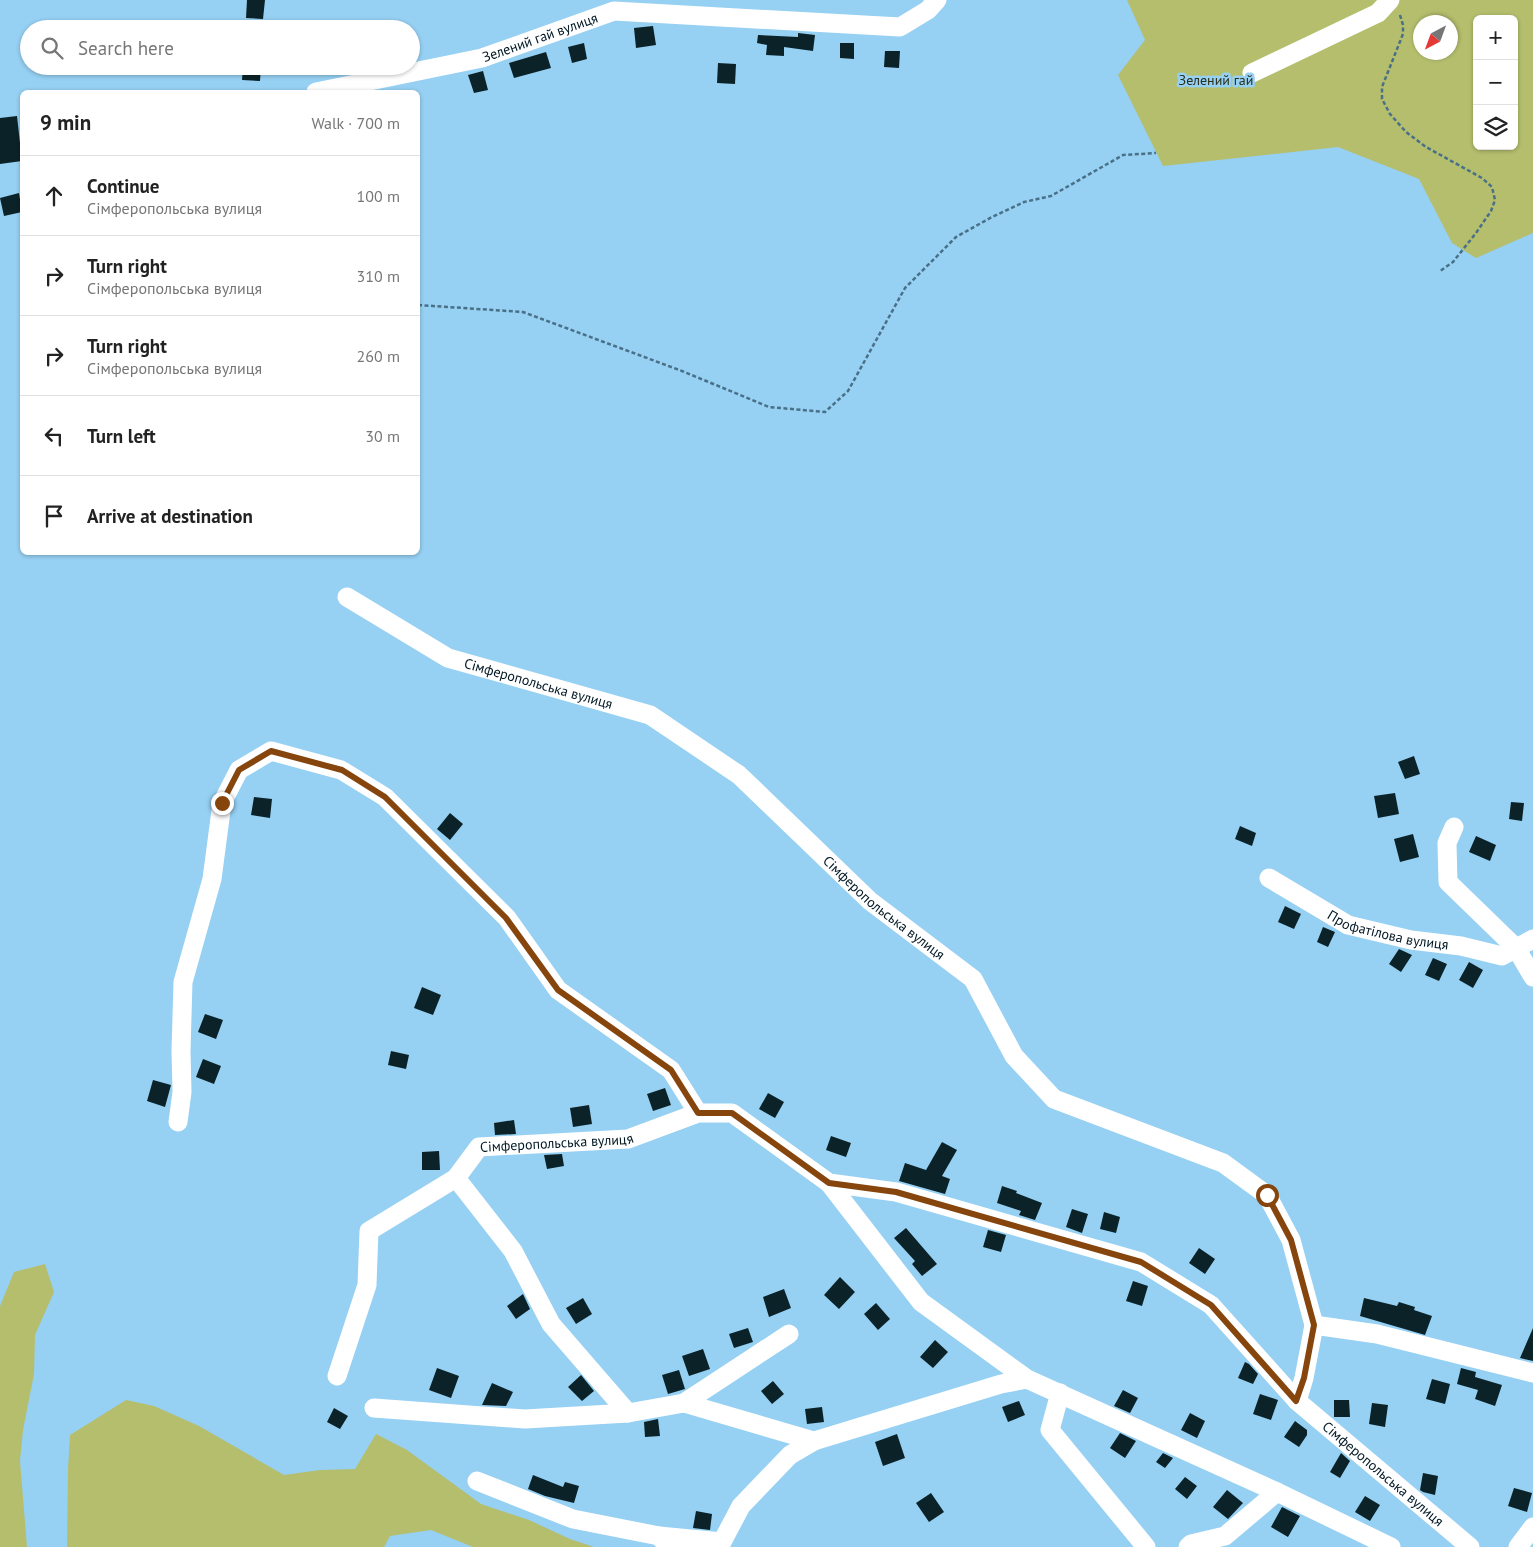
<!DOCTYPE html>
<html lang="en">
<head>
<meta charset="utf-8">
<style>
  body { margin:0; font-family:"PT Sans",sans-serif; background:#f6f6f6; color:#222 }
  .controls { position:absolute; right:15px; top:15px; display:grid; overflow:hidden; border-radius:8px; box-shadow:0 1px 4px #0004 }
  .controls button { width:45px; height:45px; display:grid; place-items:center; padding:0; border:0; border-bottom:1px solid #e0e0e0; background:#fff; color:#222; font:25px sans-serif }
  .compass { position:absolute; left:1413px; top:15px; width:45px; height:45px; border-radius:50%; background:#fff; box-shadow:0 1px 4px #0004; rotate:221deg }
  .stop { position:absolute; width:15px; height:15px; margin:-11px; border:4px solid #85450c; border-radius:50%; background:#fff }
  .stop.end { background:#85450c; border-color:#fff; box-shadow:0 1px 5px #0008 }
  .list { margin:0; padding:0; list-style:none }
  h2 { display:flex; justify-content:space-between; align-items:center; height:65px; margin:0; padding:0 20px; font-size:21px }
  h2 small { font-size:16px; font-weight:400; color:#767676 }
  .list li { display:grid; grid-template-columns:32px 1fr auto; gap:15px; align-items:center; box-sizing:border-box; height:80px; padding:0 20px; border-top:1px solid #e0e0e0 }
  .list b { display:block; font-size:19px; white-space:nowrap }
  .list p { margin:0; font-size:16px; white-space:nowrap; color:#767676 }
  .list em { font-size:16px; font-style:normal; color:#767676 }
  .icon { flex:none; width:28px; height:28px; fill:none; stroke:currentColor; stroke-width:2; stroke-linecap:round; stroke-linejoin:round }
  .map { position:relative; flex:none; width:1533px; height:1547px; overflow:hidden }
  .search { position:absolute; background:#fff; box-shadow:0 1px 4px #0004; left:20px; top:20px; width:400px; height:55px; display:flex; align-items:center; gap:12px; box-sizing:border-box; padding:0 18px; border-radius:28px; color:#767676; font-size:19px }
  .panel { position:absolute; background:#fff; box-shadow:0 1px 4px #0004; left:20px; top:90px; width:400px; height:465px; border-radius:8px }
  .map>svg:first-child { display:block }
  .green { fill:#b4be6d; fill-rule:evenodd }
  .building { fill:#0b2328 }
  .lines { fill:none; stroke-linecap:round; stroke-linejoin:round }
  .path { stroke:#497087; stroke-width:2.5; stroke-dasharray:4 2.5; stroke-linecap:butt }
  .minor { stroke:#fff; stroke-width:19 }
  .route { stroke:#85450c; stroke-width:6 }
  .labels { text-anchor:middle; stroke-width:5; stroke-linejoin:round; paint-order:stroke }
  .street-label { font-size:14px; fill:#011723; stroke:#96d0f3 }
  .park-label { font-size:14px; fill:#2c2f19; stroke:#96d0f3 }
</style>
</head>
<body>
<div class="map">
<svg width="1533" height="1547" viewBox="0 0 1533 1547">
  <rect width="100%" height="100%" fill="#96d0f3"/>
  <path class="green" d="M 1127,0 L 1533,0 L 1533,233 L 1476,258 L 1452,243 L 1419,179 L 1338,147 L 1163,166 L 1118,75 L 1145,40 ZM 1477,19 L 1514,19 L 1514,146 L 1477,146 ZM 1420,22 L 1450,22 L 1450,52 L 1420,52 Z
    M 45,1264 L 54,1292 L 35,1335 L 34,1374 L 23,1430 L 20,1461 L 27,1547 L 0,1547 L 0,1306 L 14,1272 Z
    M 126,1400 L 154,1406 L 199,1426 L 284,1475 L 320,1470 L 355,1469 L 376,1434 L 407,1450 L 481,1504 L 529,1520 L 570,1539 L 594,1547 L 473,1547 L 431,1530 L 390,1536 L 384,1547 L 67,1547 L 68,1470 L 70,1435 Z"/>
  <path class="building" d="M 247,0 L 265,0 L 263,19 L 246,18 Z
    M 653,26 L 656,45 L 636,48 L 634,28 Z
    M 798,33 L 815,35 L 813,51 L 784,47 L 784,56 L 766,55 L 767,45 L 757,43 L 758,35 L 798,37 Z
    M 584,43 L 587,59 L 572,63 L 568,47 Z
    M 840,43 L 854,43 L 854,59 L 840,58 Z
    M 885,51 L 900,51 L 899,68 L 884,67 Z
    M 546,52 L 551,68 L 514,78 L 509,63 Z
    M 718,63 L 736,64 L 735,84 L 717,83 Z
    M 243,66 L 261,66 L 260,81 L 242,80 Z
    M 483,71 L 488,90 L 474,93 L 468,75 Z
    M 17,116 L 22,161 L 0,164 L 0,118 Z
    M 19,193 L 22,212 L 4,216 L 0,198 Z
    M 1414,756 L 1420,774 L 1405,779 L 1398,762 Z
    M 1395,793 L 1399,814 L 1378,818 L 1374,796 Z
    M 254,797 L 272,799 L 270,818 L 251,815 Z
    M 1511,802 L 1524,803 L 1522,821 L 1509,819 Z
    M 450,813 L 463,824 L 450,840 L 437,829 Z
    M 1240,826 L 1256,833 L 1252,846 L 1235,839 Z
    M 1413,834 L 1419,857 L 1400,862 L 1394,839 Z
    M 1476,836 L 1496,845 L 1490,861 L 1469,852 Z
    M 1285,906 L 1301,914 L 1294,929 L 1278,922 Z
    M 1323,927 L 1335,932 L 1328,947 L 1317,942 Z
    M 1399,949 L 1412,955 L 1401,972 L 1389,964 Z
    M 1433,958 L 1447,964 L 1439,981 L 1425,975 Z
    M 1469,962 L 1483,970 L 1473,988 L 1459,980 Z
    M 422,987 L 441,995 L 433,1015 L 414,1008 Z
    M 205,1014 L 223,1020 L 216,1039 L 198,1032 Z
    M 391,1051 L 409,1055 L 406,1069 L 388,1065 Z
    M 203,1059 L 221,1066 L 214,1084 L 196,1077 Z
    M 153,1080 L 171,1085 L 165,1107 L 147,1101 Z
    M 665,1088 L 671,1105 L 653,1111 L 647,1094 Z
    M 768,1093 L 784,1102 L 775,1118 L 759,1109 Z
    M 589,1105 L 592,1124 L 573,1127 L 570,1108 Z
    M 514,1120 L 516,1134 L 495,1135 L 494,1123 Z
    M 831,1136 L 851,1143 L 846,1157 L 826,1150 Z
    M 942,1142 L 957,1150 L 942,1176 L 950,1179 L 945,1194 L 899,1181 L 905,1163 L 926,1170 Z
    M 439,1151 L 440,1170 L 422,1170 L 422,1152 Z
    M 562,1154 L 564,1166 L 547,1169 L 544,1155 Z
    M 1002,1186 L 1017,1191 L 1016,1193 L 1042,1203 L 1035,1220 L 1019,1215 L 1021,1211 L 997,1203 Z
    M 1072,1209 L 1088,1214 L 1082,1233 L 1066,1227 Z
    M 1104,1212 L 1120,1217 L 1116,1233 L 1100,1229 Z
    M 906,1228 L 937,1264 L 922,1276 L 912,1264 L 915,1261 L 894,1238 Z
    M 988,1230 L 1006,1235 L 1001,1252 L 983,1247 Z
    M 1199,1248 L 1215,1259 L 1205,1274 L 1189,1263 Z
    M 840,1277 L 855,1292 L 839,1309 L 824,1295 Z
    M 1133,1281 L 1148,1286 L 1142,1306 L 1126,1301 Z
    M 784,1289 L 791,1308 L 769,1317 L 763,1297 Z
    M 523,1294 L 530,1309 L 516,1319 L 507,1306 Z
    M 583,1298 L 592,1314 L 576,1324 L 566,1308 Z
    M 1364,1298 L 1397,1306 L 1399,1302 L 1415,1307 L 1414,1310 L 1432,1316 L 1425,1335 L 1360,1316 Z
    M 876,1303 L 890,1319 L 878,1330 L 864,1314 Z
    M 748,1328 L 753,1342 L 734,1348 L 729,1334 Z
    M 1533,1328 L 1533,1361 L 1520,1358 Z
    M 935,1340 L 948,1352 L 933,1368 L 920,1357 Z
    M 703,1349 L 710,1369 L 689,1376 L 682,1356 Z
    M 1245,1362 L 1249,1364 L 1258,1374 L 1253,1384 L 1238,1378 Z
    M 437,1368 L 459,1376 L 451,1398 L 429,1390 Z
    M 1461,1368 L 1476,1372 L 1475,1377 L 1502,1385 L 1495,1406 L 1475,1399 L 1478,1390 L 1457,1384 Z
    M 679,1370 L 685,1389 L 668,1394 L 662,1375 Z
    M 581,1375 L 594,1391 L 582,1401 L 568,1387 Z
    M 1432,1379 L 1450,1384 L 1445,1404 L 1426,1399 Z
    M 773,1381 L 784,1394 L 772,1404 L 761,1391 Z
    M 492,1383 L 513,1392 L 506,1406 L 482,1405 Z
    M 1123,1390 L 1138,1398 L 1130,1413 L 1114,1406 Z
    M 1260,1394 L 1278,1400 L 1271,1420 L 1253,1414 Z
    M 1334,1400 L 1349,1400 L 1350,1417 L 1334,1417 Z
    M 1019,1401 L 1025,1415 L 1008,1422 L 1002,1407 Z
    M 1372,1403 L 1388,1405 L 1385,1427 L 1369,1424 Z
    M 822,1407 L 824,1422 L 807,1424 L 805,1409 Z
    M 334,1408 L 348,1416 L 340,1429 L 327,1422 Z
    M 1190,1413 L 1205,1421 L 1197,1438 L 1181,1430 Z
    M 658,1419 L 660,1436 L 645,1437 L 644,1422 Z
    M 1295,1421 L 1307,1430 L 1307,1435 L 1299,1447 L 1284,1437 Z
    M 1120,1433 L 1136,1441 L 1125,1458 L 1110,1448 Z
    M 897,1434 L 905,1458 L 883,1466 L 875,1442 Z
    M 1163,1453 L 1173,1458 L 1165,1468 L 1156,1462 Z
    M 1341,1453 L 1350,1461 L 1340,1478 L 1330,1472 Z
    M 1423,1473 L 1438,1476 L 1435,1495 L 1423,1492 L 1420,1490 Z
    M 533,1475 L 563,1487 L 565,1482 L 579,1486 L 574,1503 L 545,1496 L 528,1489 Z
    M 1185,1477 L 1197,1486 L 1187,1499 L 1175,1489 Z
    M 1514,1488 L 1532,1493 L 1527,1512 L 1508,1506 Z
    M 1227,1490 L 1243,1503 L 1228,1519 L 1213,1507 Z
    M 931,1493 L 944,1512 L 929,1522 L 916,1503 Z
    M 1365,1496 L 1380,1505 L 1370,1521 L 1355,1512 Z
    M 1282,1507 L 1300,1516 L 1288,1537 L 1271,1527 Z
    M 696,1511 L 712,1514 L 710,1530 L 693,1528 Z"/>
  <g class="lines">
    <path class="path" d="M 1400,15 L 1403,25 L 1403,34 L 1382,87 L 1382,99 L 1390,114 L 1406,132 L 1426,147 L 1482,178 L 1492,187 L 1495,200 L 1491,211 L 1476,233 L 1453,262 L 1440,271
      M 418,305 L 523,312 L 682,371 L 769,407 L 825,412 L 848,391 L 905,288 L 956,237 L 992,217 L 1024,202 L 1051,196 L 1123,155 L 1156,153"/>
    <g class="minor">
      <path d="M 1252,73 L 1378,13 L 1390,0"/>
      <path id="s1" d="M 316,92 L 482,58 L 614,11 L 900,27 L 928,10 L 937,0"/>
      <path id="s2" d="M 347,597 L 448,658 L 650,715 L 739,775 L 870,901 L 973,979 L 1014,1056 L 1054,1099 L 1223,1163 L 1267,1195 L 1291,1240 L 1314,1325 L 1304,1378 L 1297,1401"/>
      <path d="M 1454,827 L 1447,843 L 1448,882 L 1516,948 L 1533,977"/>
      <path id="s3" d="M 1269,878 L 1348,925 L 1411,940 L 1461,946 L 1502,956 L 1533,939"/>
      <path d="M 178,1122 L 182,1092 L 181,1051 L 183,982 L 212,879 L 222,803 L 239,770 L 271,751 L 341,770 L 385,797 L 507,918 L 558,990 L 671,1070 L 698,1113"/>
      <path d="M 456,1178 L 513,1251 L 551,1324 L 628,1413"/>
      <path d="M 829,1183 L 921,1302 L 1027,1379 L 1277,1492 L 1391,1547"/>
      <path d="M 1314,1325 L 1377,1334 L 1533,1373"/>
      <path id="s4" d="M 337,1376 L 367,1285 L 369,1231 L 456,1178 L 479,1147 L 628,1139 L 698,1113 L 732,1113 L 829,1183 L 896,1192 L 1141,1262 L 1211,1305 L 1297,1401 L 1470,1547"/>
      <path d="M 1060,1393 L 1050,1430 L 1146,1547"/>
      <path d="M 684,1403 L 789,1334"/>
      <path d="M 374,1408 L 525,1419 L 628,1413 L 684,1403 L 814,1441 L 1001,1384 L 1027,1379"/>
      <path d="M 477,1481 L 573,1519 L 659,1536 L 669,1547"/>
      <path d="M 659,1536 L 722,1542 L 741,1506 L 790,1455 L 814,1441"/>
      <path d="M 1188,1547 L 1191,1544 L 1225,1536 L 1277,1492"/>
      <path d="M 1518,1547 L 1533,1527"/>
    </g>
  </g>
  <g class="lines">
    <path class="route" d="M 222,803 L 239,770 L 271,751 L 342,770 L 385,797 L 506,918 L 558,990 L 671,1070 L 698,1113 L 732,1113 L 829,1183 L 896,1192 L 1141,1262 L 1211,1305 L 1296,1401 L 1304,1378 L 1314,1325 L 1291,1240 L 1267,1195"/>
  </g>
  <g class="labels">
    <g class="street-label">
      <text dy="5" stroke="none"><textPath href="#s1" startOffset="231">Зелений гай вулиця</textPath></text>
      <text dy="5" stroke="none"><textPath href="#s2" startOffset="212">Сімферопольська вулиця</textPath></text>
      <text dy="5" stroke="none"><textPath href="#s2" startOffset="632">Сімферопольська вулиця</textPath></text>
      <text dy="5" stroke="none"><textPath href="#s3" startOffset="132">Профатілова вулиця</textPath></text>
      <text dy="5" stroke="none"><textPath href="#s4" startOffset="368">Сімферопольська вулиця</textPath></text>
      <text dy="5" stroke="none"><textPath href="#s4" startOffset="1314">Сімферопольська вулиця</textPath></text>
    </g>
    <g class="park-label">
      <text x="1216" y="85">Зелений гай</text>
    </g>
  </g>
</svg>
<div class="controls">
<button>+</button>
<button>−</button>
<button><svg class="icon" aria-label="layers" viewBox="0 0 24 24"><path d="M12 4l9 5-9 5-9-5zM3 14l9 5 9-5"/></svg></button>
</div>
<svg class="compass" viewBox="-18 -18 36 36"><path d="M0-13l5 13h-10z" fill="#e53935"/><path d="M0 13l5-13h-10z" fill="#767676"/></svg>
<div class="stop" style="left:1267px;top:1195px"></div>
<div class="stop end" style="left:222px;top:803px"></div>
<div class="search"><svg class="icon" aria-label="search" viewBox="0 0 24 24"><circle cx="10" cy="10" r="6"/><path d="M15 15l6 6"/></svg>Search here</div>
<section class="panel">
<h2>9 min<small>Walk · 700 m</small></h2>
<ul class="list">
<li><svg class="icon" aria-label="ahead" viewBox="0 0 24 24"><path d="M12 20V5M6 11l6-6 6 6"/></svg><div><b>Continue</b><p>Сімферопольська вулиця</p></div><em>100 m</em></li>
<li><svg class="icon" aria-label="right" viewBox="0 0 24 24"><path d="M7 20v-9h11M14 6l5 5-5 5"/></svg><div><b>Turn right</b><p>Сімферопольська вулиця</p></div><em>310 m</em></li>
<li><svg class="icon" aria-label="right" viewBox="0 0 24 24"><path d="M7 20v-9h11M14 6l5 5-5 5"/></svg><div><b>Turn right</b><p>Сімферопольська вулиця</p></div><em>260 m</em></li>
<li><svg class="icon" aria-label="left" viewBox="0 0 24 24"><path d="M17 20v-9H6M10 6l-5 5 5 5"/></svg><div><b>Turn left</b></div><em>30 m</em></li>
<li><svg class="icon" aria-label="arrive" viewBox="0 0 24 24"><path d="M6 21V4h12l-3 4 3 4H6"/></svg><div><b>Arrive at destination</b></div></li>
</ul>
</section>
</div>
</body>
</html>
